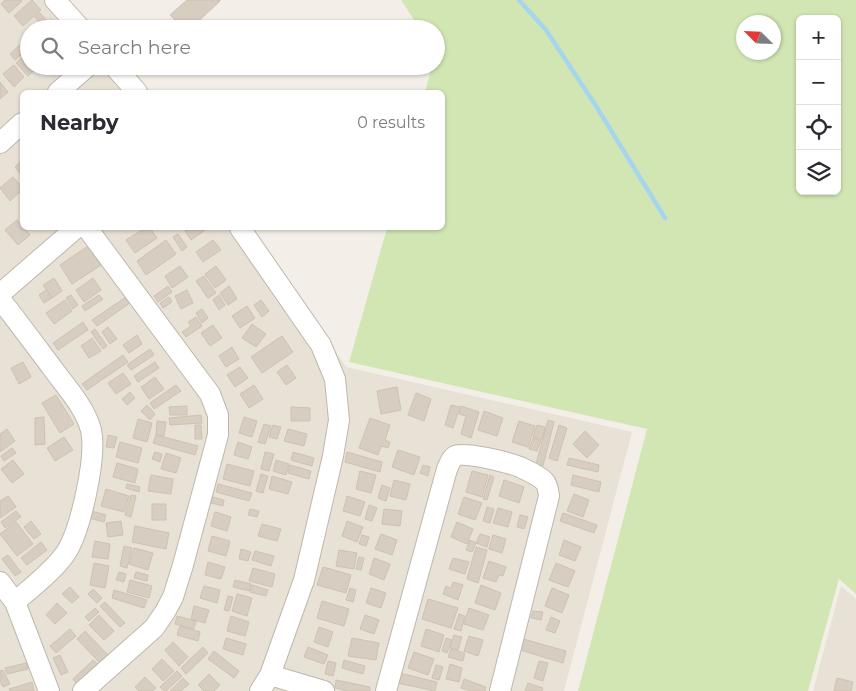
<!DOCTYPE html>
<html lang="en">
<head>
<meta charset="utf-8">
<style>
  body { margin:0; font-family:Montserrat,sans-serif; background:#f2f2f3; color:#2b2b33 }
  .controls { position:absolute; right:15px; top:15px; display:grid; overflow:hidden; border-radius:8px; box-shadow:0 1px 4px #0004 }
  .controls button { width:45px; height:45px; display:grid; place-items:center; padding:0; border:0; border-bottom:1px solid #e1e1e2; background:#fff; color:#2b2b33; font:25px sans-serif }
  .compass { position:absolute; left:736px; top:15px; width:45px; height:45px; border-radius:50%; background:#fff; box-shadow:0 1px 4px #0004; rotate:294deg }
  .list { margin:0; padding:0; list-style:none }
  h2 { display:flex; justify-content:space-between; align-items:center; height:65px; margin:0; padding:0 20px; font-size:21px }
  h2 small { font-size:16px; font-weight:400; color:#7c7c81 }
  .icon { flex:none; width:28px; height:28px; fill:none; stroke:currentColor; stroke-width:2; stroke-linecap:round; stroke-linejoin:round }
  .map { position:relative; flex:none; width:856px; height:691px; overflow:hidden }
  .search { position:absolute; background:#fff; box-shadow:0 1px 4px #0004; left:20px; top:20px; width:425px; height:55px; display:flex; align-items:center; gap:12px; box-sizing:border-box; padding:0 18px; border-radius:28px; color:#7c7c81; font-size:19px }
  .panel { position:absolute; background:#fff; box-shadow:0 1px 4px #0004; left:20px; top:90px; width:425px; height:140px; border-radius:8px }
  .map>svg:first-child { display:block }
  .residential { fill:#e7e1d6 }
  .green { fill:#d2e6b3; fill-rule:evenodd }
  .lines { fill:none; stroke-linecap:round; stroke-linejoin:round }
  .stream { stroke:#a7d5ee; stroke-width:4.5 }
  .building { fill:#d8cdc1; stroke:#cfc2b1 }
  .minor-casing { stroke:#bfb7ab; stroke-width:22 }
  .minor { stroke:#fff; stroke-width:20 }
</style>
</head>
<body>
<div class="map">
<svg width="856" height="691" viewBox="0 0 856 691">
  <rect width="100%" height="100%" fill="#f3efe8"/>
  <path class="residential" d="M 0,0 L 61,0 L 87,29 L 29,29 L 29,66 L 121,66 L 145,92 L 22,92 L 22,228 L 250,228 L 346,367 L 632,432 L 564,691 L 0,691 Z
    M 841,586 L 856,599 L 856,691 L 813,691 Z"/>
  <path class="green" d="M 401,0 L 856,0 L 856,594 L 839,579 L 808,691 L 578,691 L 647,429 L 349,362 L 387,228 L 442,228 L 442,92 L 425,92 L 432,66 L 436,66 L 436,29 L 420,29 ZM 800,19 L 837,19 L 837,191 L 800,191 ZM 744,22 L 774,22 L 774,52 L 744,52 Z"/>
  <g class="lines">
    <path class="stream" d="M 519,0 L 546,30 L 596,106 L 665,218"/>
  </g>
  <path class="building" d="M 5,0 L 21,0 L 22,1 L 9,13 L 1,4 Z
    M 32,0 L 41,10 L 23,26 L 14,16 Z
    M 187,0 L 220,0 L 220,1 L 190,29 L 182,28 L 173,29 L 170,25 L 175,20 L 170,15 Z
    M 40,13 L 48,22 L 43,27 L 35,17 Z
    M 21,44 L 27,50 L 15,60 L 10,54 Z
    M 29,52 L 29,66 L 39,66 L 28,76 L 16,63 Z
    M 14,65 L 24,77 L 14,87 L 3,74 Z
    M 0,82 L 8,92 L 0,99 Z
    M 22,160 L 22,176 L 15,167 Z
    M 13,177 L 22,187 L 22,190 L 10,201 L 0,188 Z
    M 17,220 L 30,235 L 18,245 L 5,230 Z
    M 145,228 L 150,228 L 157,238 L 135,253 L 126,240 Z
    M 191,228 L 203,228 L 205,230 L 191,240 L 185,231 Z
    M 178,234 L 187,247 L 182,251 L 173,237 Z
    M 166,240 L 176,254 L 146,275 L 137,261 Z
    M 213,240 L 221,250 L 203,262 L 196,252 Z
    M 88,246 L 101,265 L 72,284 L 60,265 Z
    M 180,266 L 188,277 L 172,288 L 165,276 Z
    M 216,266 L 226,280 L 215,288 L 205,274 Z
    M 204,276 L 216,293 L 208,298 L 196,281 Z
    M 54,278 L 62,291 L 52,298 L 43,285 Z
    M 93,278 L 101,290 L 84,302 L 76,290 Z
    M 168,286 L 172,292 L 158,302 L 154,296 Z
    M 229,286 L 237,299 L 228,305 L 220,293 Z
    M 46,290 L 52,298 L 44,303 L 39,295 Z
    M 187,290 L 193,303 L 181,309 L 175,296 Z
    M 71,295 L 78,305 L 73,309 L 66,298 Z
    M 99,295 L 103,299 L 85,311 L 82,306 Z
    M 219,295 L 225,305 L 219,310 L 213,300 Z
    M 126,297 L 130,303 L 97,326 L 92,320 Z
    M 169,297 L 172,302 L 163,308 L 160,303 Z
    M 65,300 L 72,311 L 54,324 L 46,313 Z
    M 261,300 L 269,311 L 262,317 L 254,305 Z
    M 247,306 L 255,318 L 240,328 L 232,316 Z
    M 202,309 L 208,318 L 202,323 L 196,313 Z
    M 196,317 L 202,326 L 186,337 L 182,332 L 191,326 L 188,322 Z
    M 83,322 L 88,330 L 58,350 L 53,343 Z
    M 252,324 L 266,334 L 256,347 L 242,338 Z
    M 213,325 L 222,338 L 210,346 L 201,333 Z
    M 108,327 L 117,339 L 110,344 L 102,332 Z
    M 95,329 L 107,346 L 103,349 L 91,332 Z
    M 137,335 L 142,344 L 129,353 L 123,345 Z
    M 282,336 L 293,352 L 262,373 L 251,357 Z
    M 92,338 L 101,351 L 89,358 L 81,346 Z
    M 232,347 L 239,359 L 226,367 L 219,356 Z
    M 150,349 L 154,355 L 131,370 L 127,365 Z
    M 123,355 L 128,362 L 87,390 L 82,384 Z
    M 23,362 L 31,377 L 19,384 L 11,368 Z
    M 155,362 L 159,368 L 138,382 L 134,376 Z
    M 287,365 L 296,378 L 286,385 L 277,372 Z
    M 240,367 L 248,378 L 235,387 L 227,375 Z
    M 123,373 L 131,384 L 116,394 L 108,383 Z
    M 155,377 L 164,389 L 149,399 L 141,387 Z
    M 176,385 L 181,391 L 154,409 L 150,403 Z
    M 254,385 L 263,399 L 249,408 L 240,394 Z
    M 397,387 L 401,410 L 381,414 L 377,391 Z
    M 130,392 L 135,398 L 127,405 L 122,399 Z
    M 416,393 L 431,399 L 424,421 L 408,415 Z
    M 56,395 L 74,424 L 60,433 L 42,403 Z
    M 147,405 L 155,414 L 150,420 L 141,411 Z
    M 451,405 L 460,407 L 453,428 L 445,425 Z
    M 187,406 L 187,415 L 170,415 L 169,407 Z
    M 461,406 L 479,412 L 471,438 L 461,434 L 466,416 L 459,414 Z
    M 291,407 L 310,408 L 310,421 L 291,421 Z
    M 484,411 L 503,418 L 497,436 L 478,430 Z
    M 201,415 L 202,423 L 170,425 L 169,418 Z
    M 44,417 L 45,444 L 35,445 L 35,418 Z
    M 244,417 L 257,421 L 252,437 L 239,433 Z
    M 370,418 L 390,425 L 385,440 L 390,442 L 388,448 L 381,446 L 378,455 L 359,448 Z
    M 138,419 L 152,423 L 147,442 L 133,438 Z
    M 548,420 L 554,422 L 543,466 L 536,464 Z
    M 157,421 L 166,422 L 164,436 L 156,435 Z
    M 519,421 L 535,426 L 528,447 L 512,442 Z
    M 264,424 L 271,426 L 265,444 L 258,442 Z
    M 195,425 L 201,425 L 202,439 L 195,439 Z
    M 273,425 L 281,427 L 277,439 L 269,437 Z
    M 537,425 L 545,427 L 542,440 L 533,437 Z
    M 559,425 L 567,428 L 557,461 L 549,458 Z
    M 7,429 L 15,441 L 0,452 L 0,434 Z
    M 288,429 L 307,434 L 304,446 L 284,441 Z
    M 585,431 L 599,445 L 587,458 L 573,444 Z
    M 108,435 L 117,437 L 114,448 L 106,447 Z
    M 156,435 L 198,446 L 195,455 L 153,443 Z
    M 64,437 L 73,450 L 55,461 L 47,448 Z
    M 533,438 L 541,441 L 537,451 L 529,449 Z
    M 120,442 L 142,448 L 138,463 L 116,457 Z
    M 238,442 L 252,447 L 248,459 L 234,455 Z
    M 12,448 L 16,453 L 4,461 L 1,456 Z
    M 398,450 L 420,457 L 414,475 L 392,467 Z
    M 155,452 L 162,454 L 160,462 L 152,459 Z
    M 265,452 L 274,454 L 269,471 L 261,469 Z
    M 293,452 L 314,458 L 312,466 L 291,460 Z
    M 347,452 L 382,462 L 380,472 L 345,462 Z
    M 166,453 L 181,458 L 176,473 L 161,469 Z
    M 569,458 L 599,465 L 598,472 L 567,465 Z
    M 13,460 L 24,474 L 12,483 L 1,469 Z
    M 276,460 L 289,464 L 286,475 L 273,471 Z
    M 117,463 L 138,469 L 135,483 L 113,477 Z
    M 227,464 L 254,471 L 250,486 L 223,479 Z
    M 290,465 L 311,471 L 309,479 L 288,473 Z
    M 423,465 L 430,467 L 428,476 L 420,473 Z
    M 360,471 L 376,475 L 371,493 L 356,489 Z
    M 472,471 L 488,475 L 482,497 L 466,492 Z
    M 261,474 L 268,476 L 263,493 L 256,491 Z
    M 151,475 L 173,479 L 171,494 L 148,491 Z
    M 490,475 L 494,477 L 487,500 L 483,499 Z
    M 573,475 L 601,482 L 599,492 L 571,485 Z
    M 272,476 L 292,482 L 288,494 L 269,489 Z
    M 394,480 L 410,484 L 406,500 L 390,496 Z
    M 504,480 L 524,487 L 519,503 L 499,496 Z
    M 127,484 L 140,487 L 139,492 L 126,488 Z
    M 218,484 L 252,493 L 249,501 L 216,492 Z
    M 382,485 L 390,488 L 386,501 L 378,498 Z
    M 106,489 L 129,496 L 124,512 L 101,506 Z
    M 574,494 L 589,500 L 583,517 L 567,511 Z
    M 131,495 L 136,496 L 131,517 L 125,515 Z
    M 8,496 L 16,507 L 0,518 L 0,501 Z
    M 347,496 L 365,502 L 360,516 L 343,511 Z
    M 213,497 L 224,500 L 223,506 L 211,503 Z
    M 464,497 L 482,503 L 475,520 L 458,514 Z
    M 152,504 L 166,504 L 166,520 L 152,520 Z
    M 369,505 L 377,508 L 372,521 L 365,519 Z
    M 487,507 L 494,509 L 490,523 L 483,521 Z
    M 498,508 L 512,512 L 508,527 L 493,523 Z
    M 250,509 L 259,511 L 257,517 L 248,515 Z
    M 384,509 L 402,511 L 400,526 L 382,524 Z
    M 16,511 L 21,517 L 5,528 L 1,522 Z
    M 91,511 L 106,515 L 104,522 L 89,518 Z
    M 215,512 L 231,517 L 227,531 L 211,526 Z
    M 563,513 L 597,525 L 594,533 L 560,521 Z
    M 520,515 L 528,517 L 524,529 L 517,527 Z
    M 31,521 L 41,534 L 34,539 L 24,527 Z
    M 121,521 L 123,535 L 108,537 L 106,523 Z
    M 347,521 L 363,527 L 357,542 L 342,536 Z
    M 16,522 L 33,544 L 17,556 L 0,534 Z
    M 457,522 L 473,529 L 467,544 L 451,537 Z
    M 262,524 L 281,529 L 277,541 L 258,536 Z
    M 135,526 L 169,533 L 166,549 L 132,542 Z
    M 381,534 L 397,540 L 392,555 L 375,549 Z
    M 480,534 L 490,537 L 487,547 L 476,543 Z
    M 362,535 L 369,537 L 366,546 L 359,544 Z
    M 493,535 L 506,539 L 502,553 L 489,549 Z
    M 212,536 L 230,541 L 226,556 L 208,551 Z
    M 470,540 L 476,543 L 472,552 L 466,550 Z
    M 564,540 L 581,547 L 575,561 L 559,555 Z
    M 95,541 L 110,544 L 108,559 L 92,557 Z
    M 41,542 L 47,550 L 27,565 L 21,558 Z
    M 124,546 L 132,548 L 127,568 L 120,566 Z
    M 476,547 L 487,550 L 478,583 L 467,579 Z
    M 134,548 L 153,553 L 148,570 L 129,564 Z
    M 241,549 L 251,552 L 248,561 L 239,559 Z
    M 339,550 L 357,553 L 354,569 L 336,566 Z
    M 255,551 L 274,556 L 271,566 L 252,560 Z
    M 8,555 L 21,572 L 15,576 L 2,559 Z
    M 359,557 L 364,558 L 361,570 L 356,569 Z
    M 374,558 L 390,564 L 384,580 L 369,574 Z
    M 453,558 L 469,562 L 465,574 L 449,569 Z
    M 489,561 L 506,567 L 503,576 L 499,575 L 496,582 L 483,578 Z
    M 208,562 L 225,567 L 221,579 L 205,575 Z
    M 94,563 L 109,566 L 105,588 L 90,585 Z
    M 556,563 L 575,571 L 568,587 L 549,580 Z
    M 323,567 L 351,575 L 346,593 L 317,585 Z
    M 253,568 L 275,574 L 272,587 L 249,581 Z
    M 119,572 L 126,574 L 124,582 L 116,580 Z
    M 136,572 L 148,575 L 147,581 L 134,578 Z
    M 130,580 L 152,586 L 149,598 L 127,592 Z
    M 235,580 L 251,584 L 249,591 L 233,587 Z
    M 453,582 L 463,585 L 458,600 L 443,594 L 446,586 L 451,588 Z
    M 252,585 L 268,590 L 266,596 L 250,592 Z
    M 481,585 L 501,593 L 495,610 L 475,603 Z
    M 204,586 L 220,590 L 217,603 L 200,598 Z
    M 70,587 L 79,597 L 72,603 L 62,594 Z
    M 350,588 L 356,590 L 353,602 L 346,600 Z
    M 371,588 L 386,593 L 381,608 L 366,603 Z
    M 552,588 L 569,595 L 562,613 L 545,606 Z
    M 93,589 L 102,598 L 97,603 L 88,594 Z
    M 114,590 L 147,600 L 144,608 L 112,598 Z
    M 237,594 L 252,598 L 247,616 L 232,611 Z
    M 228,596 L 233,597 L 229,611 L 224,610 Z
    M 428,599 L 458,608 L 451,628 L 422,619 Z
    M 322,601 L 349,609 L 344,626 L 317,618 Z
    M 105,602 L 125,623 L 120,627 L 100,606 Z
    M 57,603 L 67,613 L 55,624 L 46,615 Z
    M 194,606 L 209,610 L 205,623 L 191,619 Z
    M 95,608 L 99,612 L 89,621 L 85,617 Z
    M 469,608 L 489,615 L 483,630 L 464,624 Z
    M 533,611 L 543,612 L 541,620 L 531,618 Z
    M 459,614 L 465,616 L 461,631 L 454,629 Z
    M 99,615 L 114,631 L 104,640 L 89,625 Z
    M 365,615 L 379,620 L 374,634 L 360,629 Z
    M 177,616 L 196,621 L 194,629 L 175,624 Z
    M 231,616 L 249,622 L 245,636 L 227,631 Z
    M 551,617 L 560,621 L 555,633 L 546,630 Z
    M 180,626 L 200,632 L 198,641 L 177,635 Z
    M 319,627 L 333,632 L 328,647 L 314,642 Z
    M 70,629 L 76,636 L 56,653 L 50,646 Z
    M 426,629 L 444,635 L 439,652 L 421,646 Z
    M 85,631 L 109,656 L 101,664 L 77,639 Z
    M 454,635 L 462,637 L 458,650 L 450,648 Z
    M 469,636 L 483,640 L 478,656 L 464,651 Z
    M 226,638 L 246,644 L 243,655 L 223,649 Z
    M 352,638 L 379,643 L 376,660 L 348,656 Z
    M 446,638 L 452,640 L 447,653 L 442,651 Z
    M 523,639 L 566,651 L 563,663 L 520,650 Z
    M 173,642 L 188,657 L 179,666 L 165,650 Z
    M 203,647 L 208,653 L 186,674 L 181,668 Z
    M 308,647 L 328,655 L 324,664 L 304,657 Z
    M 451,649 L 465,653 L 463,661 L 448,657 Z
    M 214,651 L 239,671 L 234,678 L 208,659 Z
    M 414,652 L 434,659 L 428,675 L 408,668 Z
    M 60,655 L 68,672 L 61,675 L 53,658 Z
    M 162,659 L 174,671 L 163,681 L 152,669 Z
    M 93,660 L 99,665 L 78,685 L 73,679 Z
    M 344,660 L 365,666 L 363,674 L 342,668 Z
    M 328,661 L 336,663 L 333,676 L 325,674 Z
    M 539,661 L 548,663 L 543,681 L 534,678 Z
    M 26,663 L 28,669 L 7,674 L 5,668 Z
    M 450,664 L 462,668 L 459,682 L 446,679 Z
    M 436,665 L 443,667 L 439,680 L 432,678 Z
    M 3,670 L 10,684 L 3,687 L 0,681 L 0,671 Z
    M 177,671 L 182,676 L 166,691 L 164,691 L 160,687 Z
    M 399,673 L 437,682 L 435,691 L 397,683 Z
    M 209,674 L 220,685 L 214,691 L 204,691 L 198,685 Z
    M 145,677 L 156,688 L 152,691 L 139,691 L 135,687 Z
    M 183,678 L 189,684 L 181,691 L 170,691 Z
    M 837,678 L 853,682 L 851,691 L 834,691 Z
    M 464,679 L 486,687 L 485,691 L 471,691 L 461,688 Z
    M 336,680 L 370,687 L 370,691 L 347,691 L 335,688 Z
    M 32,682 L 34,691 L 10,691 L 9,689 Z
    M 528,683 L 543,688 L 542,691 L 525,691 Z"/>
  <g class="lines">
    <g class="minor-casing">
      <path id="minor" d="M 55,0 L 81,29
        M 114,66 L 137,92
        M 58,92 L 88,66
        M 0,143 L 22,123
        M 240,228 L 321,345 L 335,379 L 339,420 L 333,456 L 304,580 L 270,675 L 260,691
        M 0,294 L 76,228
        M 0,299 C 18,322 35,345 53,369 C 66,387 85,407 91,430 C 97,456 81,528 67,551 C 57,568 31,588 15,602
        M 0,582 L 15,602 L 49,691
        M 270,675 L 324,691
        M 83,691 L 154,628 L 165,612 L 173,597 L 183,565 L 218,435 L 218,415 L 210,394 L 87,228
        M 386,691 L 447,469 C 449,465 451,458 455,456 C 464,451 510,463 520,467 C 528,471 538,475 544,481 C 548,485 548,490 549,496 L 500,691"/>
    </g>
    <use href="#minor" class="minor"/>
  </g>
</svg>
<div class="controls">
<button>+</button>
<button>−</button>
<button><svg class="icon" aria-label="locate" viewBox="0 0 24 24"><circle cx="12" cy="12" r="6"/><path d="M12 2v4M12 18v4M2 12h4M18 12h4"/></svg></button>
<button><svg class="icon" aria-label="layers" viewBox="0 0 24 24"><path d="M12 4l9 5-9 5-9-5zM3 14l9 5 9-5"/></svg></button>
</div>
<svg class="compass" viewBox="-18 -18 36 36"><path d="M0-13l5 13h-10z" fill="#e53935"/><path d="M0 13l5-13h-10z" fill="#7c7c81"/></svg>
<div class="search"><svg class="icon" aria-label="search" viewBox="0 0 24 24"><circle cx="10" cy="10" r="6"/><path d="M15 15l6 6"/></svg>Search here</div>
<section class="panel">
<h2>Nearby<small>0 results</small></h2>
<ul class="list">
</ul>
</section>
</div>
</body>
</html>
